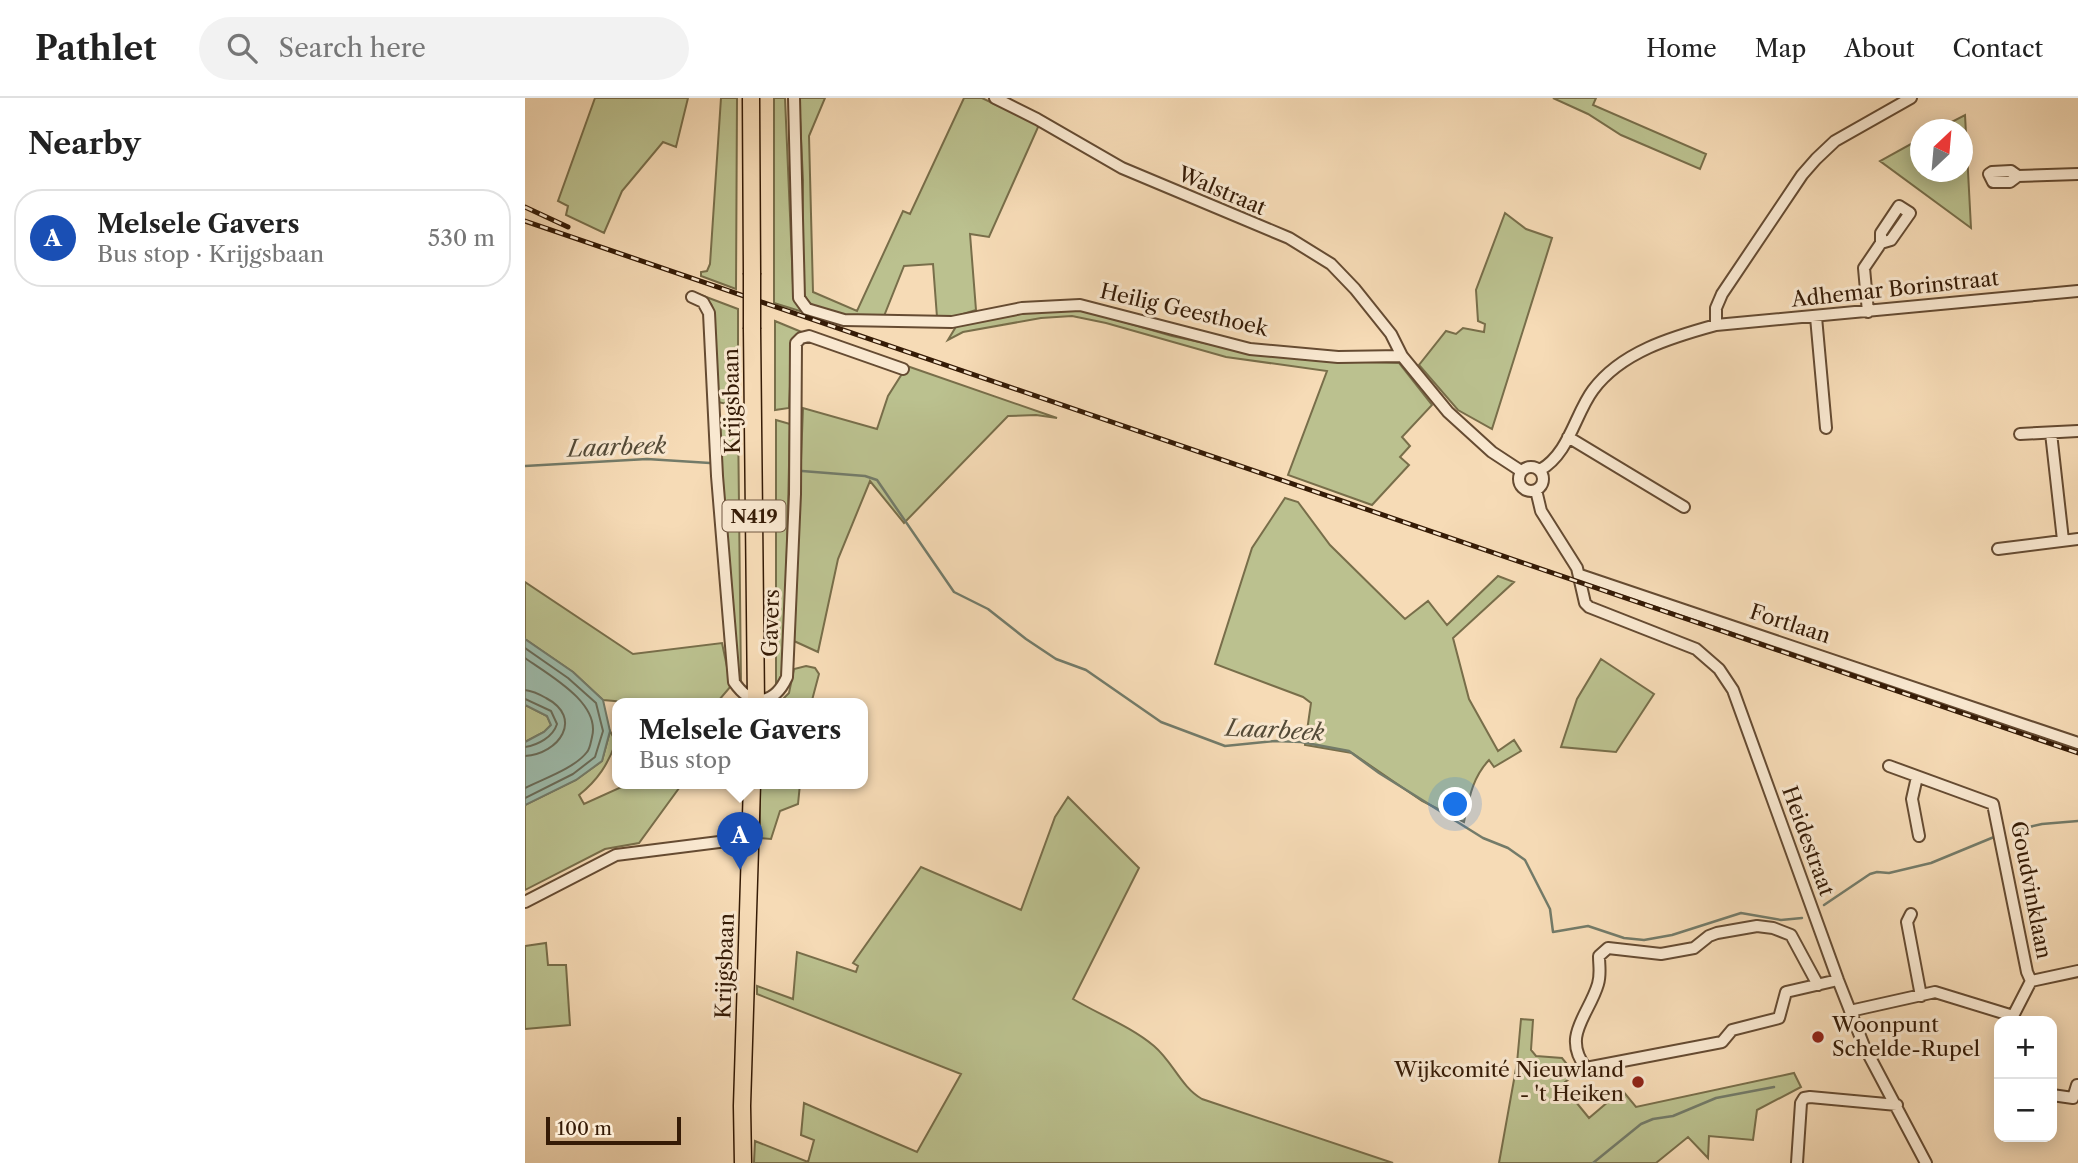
<!DOCTYPE html>
<html lang="en">
<head>
<meta charset="utf-8">
<style>
  body { margin:0; font-family:"Libre Caslon Text",serif; background:#f2f2f2; color:#222 }
  .controls { position:absolute; right:21px; bottom:21px; display:grid; overflow:hidden; border-radius:14px; box-shadow:0 4px 18px #0003 }
  .controls button { width:63px; height:63px; display:grid; place-items:center; padding:0; border:0; border-bottom:2px solid #e0e0e0; background:#fff; color:#222; font:35px sans-serif }
  .compass { position:absolute; left:1385px; top:21px; width:63px; height:63px; border-radius:50%; background:#fff; box-shadow:0 4px 18px #0003; rotate:26deg }
  .scale { position:absolute; left:21px; bottom:18px; width:135px; box-sizing:border-box; padding-left:7px; border:4px solid #351b06; border-top:0; font-size:19px; line-height:24px; white-space:nowrap; color:#351b06; -webkit-text-stroke:5px #f9e8d0; paint-order:stroke }
  .you { position:absolute; left:931px; top:707px; width:24px; height:24px; margin:-18px; border:5px solid #fff; border-radius:50%; background:#1a73e8; box-shadow:0 0 0 10px #1a73e833 }
  .badge { display:grid; place-items:center; width:46px; height:46px; border-radius:50%; background:#8f2418; color:#fff; font-size:23px; font-weight:700 }
  .pin { position:absolute; translate:-50% -58px; filter:drop-shadow(0 2px 4px #0008) }
  .pin::after { content:''; position:absolute; top:37px; width:24px; height:21px; background:inherit; clip-path:polygon(0 0,100% 0,50% 100%) }
  .popup { position:absolute; left:87px; top:600px; width:256px; height:91px; box-sizing:border-box; display:grid; place-content:center; border-radius:14px; background:#fff; filter:drop-shadow(0 2px 5px #0005); font-size:23px; white-space:nowrap; color:#767676 }
  .popup b { font-size:26px; color:#222 }
  .popup::after { content:''; position:absolute; left:50%; top:100%; margin-left:-14px; border:14px solid transparent; border-top-color:#fff }
  .list { margin:0; padding:0; list-style:none }
  h2 { display:flex; justify-content:space-between; align-items:center; height:91px; margin:0; padding:0 28px; font-size:30px }
  h2 small { font-size:23px; font-weight:400; color:#767676 }
  .list li { display:grid; grid-template-columns:46px 1fr auto; gap:21px; align-items:center; box-sizing:border-box; height:98px; margin:0 14px 14px; padding:0 14px; border:2px solid #e0e0e0; border-radius:28px }
  .list b { display:block; font-size:26px; white-space:nowrap }
  .list p { margin:0; font-size:23px; white-space:nowrap; color:#767676 }
  .list em { font-size:23px; font-style:normal; color:#767676 }
  .icon { flex:none; width:38px; height:38px; fill:none; stroke:currentColor; stroke-width:2; stroke-linecap:round; stroke-linejoin:round }
  .map { position:relative; flex:none; width:1553px; height:1065px; overflow:hidden }
  header { display:flex; align-items:center; gap:42px; box-sizing:border-box; height:98px; padding:0 35px; background:#fff; border-bottom:2px solid #e0e0e0 }
  header strong { font-size:33px }
  nav { display:flex; gap:38px; margin-inline-start:auto; font-size:24px }
  .search { width:490px; height:63px; background:#f2f2f2; display:flex; align-items:center; gap:18px; box-sizing:border-box; padding:0 24px; border-radius:38px; color:#767676; font-size:26px }
  main { display:flex }
  aside { flex:1; background:#fff }
  .map>svg:first-child { display:block }
  .green { fill:#bbc18f; stroke:#786e4a; stroke-width:2 }
  .water { fill:#9dbbab; stroke:#737b69; stroke-width:2 }
  .lines { fill:none; stroke-linecap:round; stroke-linejoin:round }
  .shore { stroke:#696b58; stroke-width:2 }
  .stream { stroke:#737b69; stroke-width:2.5 }
  .minor-casing { stroke:#654b32; stroke-width:14 }
  .primary-casing { stroke:#351b06; stroke-width:19 }
  .minor { stroke:#f9e8d0; stroke-width:10 }
  .primary { stroke:#f6dbb6; stroke-width:16 }
  .rail-casing { stroke:#351b06; stroke-width:5 }
  .rail { stroke:#f9e8d0; stroke-width:2.5; stroke-dasharray:8; stroke-linecap:butt }
  .primary-bridge-casing { stroke:#351b06; stroke-width:19; stroke-linecap:butt }
  .primary-bridge { stroke:#f6dbb6; stroke-width:16 }
  .poi-dot { fill:#8f2418; stroke:#f9e8d0; stroke-width:2.5 }
  .labels { text-anchor:middle; stroke-width:6; stroke-linejoin:round; paint-order:stroke }
  .shield { fill:#f9e8d0; stroke:#705843; stroke-width:2 }
  .shield-label { font-size:19px; font-weight:bold; fill:#351b06 }
  .street-label { font-size:21px; fill:#351b06; stroke:#f9e8d0 }
  .poi-label { font-size:21px; fill:#351b06; stroke:#f9e8d0; text-anchor:start }
  .water-label { font-size:23px; font-style:italic; fill:#544b38; stroke:#f9e8d0 }
</style>
</head>
<body>
<header>
<strong>Pathlet</strong>
<div class="search"><svg class="icon" aria-label="search" viewBox="0 0 24 24"><circle cx="10" cy="10" r="6"/><path d="M15 15l6 6"/></svg>Search here</div>
<nav><a>Home</a><a>Map</a><a>About</a><a>Contact</a></nav>
</header>
<main>
<aside>
<h2>Nearby<small></small></h2>
<ul class="list">
<li><span class="badge" style="background:#1a4fb4">A</span><div><b>Melsele Gavers</b><p>Bus stop · Krijgsbaan</p></div><em>530 m</em></li>
</ul>
</aside>
<div class="map">
<svg width="1553" height="1065" viewBox="0 0 1553 1065">
  <rect width="100%" height="100%" fill="#f6dbb6"/>
  <filter id="stains"><feTurbulence type="fractalNoise" baseFrequency=".00286" numOctaves="4"/><feColorMatrix values="0 0 0 0 .2 0 0 0 0 .09 0 0 0 0 .02 0 0 0 .5 -.17"/></filter>
  <radialGradient id="worn" r=".72"><stop offset=".6" stop-color="#630" stop-opacity="0"/><stop offset="1" stop-color="#630" stop-opacity=".3"/></radialGradient>
  <path class="green" d="M 70,0 L 163,0 L 151,49 L 138,44 L 97,93 L 79,135 L 41,117 L 43,108 L 33,103 Z
    M 196,0 L 212,0 L 211,191 L 176,178 L 176,174 L 182,173 L 185,166 Z
    M 249,0 L 260,0 L 268,187 L 270,200 L 278,214 L 249,205 Z
    M 274,0 L 300,0 L 284,38 L 288,194 L 332,213 L 378,113 L 385,116 L 439,0 L 457,0 L 514,27 L 464,139 L 445,136 L 451,212 L 425,220 L 412,219 L 408,166 L 379,168 L 359,218 C 333,218 281,223 277,188 L 278,82 Z
    M 1028,0 L 1071,0 L 1068,7 L 1181,56 L 1175,71 L 1096,37 L 1063,16 Z
    M 1440,17 L 1446,130 L 1355,63 L 1395,41 L 1395,74 L 1437,74 L 1437,32 L 1413,31 Z
    M 980,115 L 1001,131 L 1027,140 L 967,331 L 933,312 L 894,267 L 921,233 L 931,236 L 938,230 L 959,234 L 960,226 L 953,223 L 951,192 Z
    M 168,194 L 213,211 L 213,308 L 192,304 L 189,213 L 186,206 Z
    M 524,211 L 558,212 L 647,238 L 721,254 L 806,263 L 874,265 L 907,307 L 877,339 L 885,348 L 875,359 L 884,367 L 847,407 L 763,377 L 802,273 L 701,259 L 581,225 L 547,218 L 516,220 L 438,234 L 423,242 L 432,227 Z
    M 250,223 L 279,235 L 270,238 L 267,245 L 264,310 L 250,312 Z
    M 382,268 L 532,320 L 511,317 L 483,318 L 379,425 L 345,383 L 313,461 L 293,554 L 269,543 L 278,310 L 352,331 L 363,298 Z
    M 213,318 L 216,585 L 213,583 L 193,320 Z
    M 251,322 L 265,326 L 259,577 L 251,587 Z
    M 760,400 L 773,404 L 805,447 L 880,521 L 903,503 L 922,527 L 973,478 L 989,484 L 928,540 L 944,601 L 973,653 L 989,642 L 996,653 L 969,669 L 964,662 C 947,680 944,701 939,724 L 897,703 L 827,655 L 780,647 L 786,605 L 778,599 L 690,566 L 727,450 Z
    M 0,484 L 108,556 L 197,545 L 206,588 L 194,602 L 193,606 L 124,606 L 78,602 L 48,574 L 0,541 Z
    M 1076,561 L 1129,596 L 1091,654 L 1036,649 L 1052,601 Z
    M 281,568 L 290,570 L 294,576 L 286,606 L 253,606 L 264,595 L 269,571 Z
    M 0,607 L 22,618 L 26,627 L 19,634 L 0,644 Z
    M 85,633 L 91,644 C 83,666 73,682 54,697 L 59,706 L 103,686 L 157,686 L 114,745 L 80,751 L 0,792 L 0,707 L 51,682 L 77,663 Z
    M 235,686 L 275,686 L 273,706 L 255,713 L 246,741 L 235,740 Z
    M 543,699 L 614,770 L 548,901 C 575,917 605,928 629,948 C 648,964 656,989 677,1001 L 868,1065 L 229,1065 L 230,1043 L 283,1064 L 289,1042 L 276,1037 L 279,1005 L 392,1054 L 436,976 L 232,896 L 232,888 L 268,901 L 272,854 L 331,874 L 333,868 L 328,865 L 396,769 L 496,812 L 530,719 Z
    M 21,845 L 23,867 L 41,867 L 45,927 L 0,931 L 0,848 Z
    M 996,921 L 1008,922 L 1006,952 L 1011,958 L 1037,960 L 1050,976 L 1039,985 L 1048,996 L 1046,998 L 1064,1020 L 1097,992 L 1111,1009 L 1269,975 L 1276,989 L 1232,1012 L 1228,1042 L 1184,1038 L 1183,1060 L 1163,1039 L 1131,1065 L 974,1065 L 992,965 Z"/>
  <path class="water" d="M 0,541 L 48,574 L 78,602 L 85,633 L 77,663 L 51,682 L 0,707 L 0,644 L 19,634 L 26,627 L 22,618 L 0,607 Z"/>
  <g class="lines">
    <path class="shore" d="M 0,550 L 43,580 L 71,605 L 78,633 L 70,659 L 48,676 L 0,700
      M 0,560 C 24,577 76,605 67,639 C 66,643 65,651 62,654 C 50,670 18,681 0,690
      M 0,592 C 8,593 14,596 21,600 C 59,620 34,656 0,658
      M 0,601 L 26,613 L 32,626 C 28,639 13,647 0,649"/>
    <path class="stream" d="M 0,368 L 122,361 L 185,365
      M 277,373 L 340,378 L 352,382 L 429,494 L 463,511 L 501,541 L 531,561 L 561,572 L 636,624 L 700,648 L 750,643 L 776,644 L 824,653 L 854,675 L 958,740 L 983,750 L 1000,762 L 1025,811 L 1028,834 L 1063,828 L 1099,840 L 1119,842 L 1147,837 L 1216,815 L 1256,822 L 1277,820
      M 1491,732 L 1517,726 L 1553,723
      M 1299,807 L 1345,776 L 1352,774 L 1364,775 L 1406,765 L 1469,739
      M 1068,1065 L 1116,1026 L 1128,1021 L 1148,1018 L 1191,1000 L 1249,989"/>
    <g class="minor-casing">
      <path id="minor" d="M 269,0 L 274,200 L 282,211 L 319,222 L 427,224 L 497,210 L 555,207 L 725,251 L 813,259 L 877,258
        M 470,0 L 512,21 L 597,70 L 764,140 L 806,166 L 830,191 L 866,236 L 877,258 L 923,314 L 967,354 L 996,373
        M 1493,78 L 1485,84 L 1468,84 L 1464,76 L 1467,74 L 1486,73 L 1493,78 L 1553,76
        M 167,199 L 178,204 L 184,215 L 192,378 L 209,584 C 227,610 249,607 262,579 L 270,396 L 271,245 L 276,240 L 284,238 L 378,271
        M 1343,214 L 1339,170 L 1356,145 L 1366,142 L 1385,115 L 1374,108 L 1356,135 L 1356,145
        M 1291,219 L 1301,330
        M 1191,227 L 1191,210 L 1197,196 L 1277,77 L 1291,61 L 1310,43 L 1386,0
        M 1526,335 L 1538,442
        M 1495,336 L 1553,333
        M 1043,339 L 1159,409
        M994 381a12 12 0 1 1 24 0a12 12 0 1 1-24 0Z
        M 1015,372 C 1044,356 1050,316 1068,292 C 1096,254 1147,239 1191,227 L 1553,193
        M 1011,392 L 1016,413 L 1052,470 L 1060,505 L 1064,509 L 1171,551 L 1194,571 L 1208,592 L 1313,882 L 1339,948 L 1401,1065
        M 1473,451 L 1553,441
        M 1055,477 L 1553,645
        M 1364,668 L 1468,706 L 1502,874 L 1506,883
        M 1392,679 L 1387,701 L 1394,738
        M 0,804 L 91,757 L 218,741 L 225,737
        M 1386,816 L 1382,824 L 1396,898
        M 1293,887 L 1266,837 L 1248,830 L 1232,828 L 1192,835 L 1184,838 L 1169,850 L 1136,856 L 1083,850 L 1074,858 C 1074,868 1076,876 1073,886 C 1064,917 1036,938 1061,970 L 1197,944 L 1207,932 L 1254,920 L 1261,894 L 1313,882
        M 1325,913 L 1410,894 L 1488,918 L 1506,883 L 1553,873
        M 1527,997 L 1548,1000 L 1552,987
        M 1272,1065 L 1276,1005 L 1279,1000 L 1285,999 L 1372,1007"/>
    </g>
    <g class="primary-casing">
      <path id="primary" d="M 226,0 L 227,175
        M 227,231 L 231,606
        M 218,1065 L 217,1008 L 227,686"/>
    </g>
    <use href="#minor" class="minor"/>
    <use href="#primary" class="primary"/>
    <g class="rail-casing">
      <path id="rail" d="M 0,109 L 43,129
        M 0,123 L 1553,655"/>
    </g>
    <use href="#rail" class="rail"/>
    <g class="primary-bridge-casing">
      <path id="primary-bridge" d="M 227,175 L 227,231"/>
    </g>
    <use href="#primary-bridge" class="primary-bridge"/>
  </g>
  <g class="poi-dot">
    <circle cx="1293" cy="939" r="7"/>
    <circle cx="1113" cy="984" r="7"/>
  </g>
  <g class="labels">
    <rect class="shield" x="197.5" y="402.5" width="63" height="31" rx="5"/>
    <g class="shield-label">
      <text x="229" y="425">N419</text>
    </g>
    <g class="street-label">
      <text transform="translate(697 93) rotate(23)" y="7">Walstraat</text>
      <text transform="translate(1370 191) rotate(-6)" y="7">Adhemar Borinstraat</text>
      <text transform="translate(659 212) rotate(13)" y="7">Heilig Geesthoek</text>
      <text transform="translate(207 303) rotate(-91)" y="7">Krijgsbaan</text>
      <text transform="translate(246 525) rotate(-88)" y="7">Gavers</text>
      <text transform="translate(1265 526) rotate(18)" y="7">Fortlaan</text>
      <text transform="translate(1283 743) rotate(70)" y="7">Heidestraat</text>
      <text transform="translate(1506 792) rotate(79)" y="7">Goudvinklaan</text>
      <text transform="translate(200 868) rotate(-88)" y="7">Krijgsbaan</text>
    </g>
    <g class="poi-label">
      <text x="1307" y="934">Woonpunt<tspan x="1307" dy="24">Schelde-Rupel</tspan></text>
      <text x="1099" y="979" text-anchor="end">Wijkcomité Nieuwland<tspan x="1099" dy="24">- 't Heiken</tspan></text>
    </g>
    <g class="water-label">
      <text transform="translate(92 349) rotate(-2)" y="8">Laarbeek</text>
      <text transform="translate(750 632) rotate(3)" y="8">Laarbeek</text>
    </g>
  </g>
  <rect width="100%" height="100%" filter="url(#stains)"/>
  <rect width="100%" height="100%" fill="url(#worn)"/>
</svg>
<div class="controls">
<button>+</button>
<button>−</button>
</div>
<svg class="compass" viewBox="-18 -18 36 36"><path d="M0-13l5 13h-10z" fill="#e53935"/><path d="M0 13l5-13h-10z" fill="#767676"/></svg>
<div class="scale">100 m</div>
<div class="you"></div>
<div class="pin badge" style="left:215px;top:772px;background:#1a4fb4">A</div>
<div class="popup"><b>Melsele Gavers</b>Bus stop</div>
</div>
</main>
</body>
</html>
